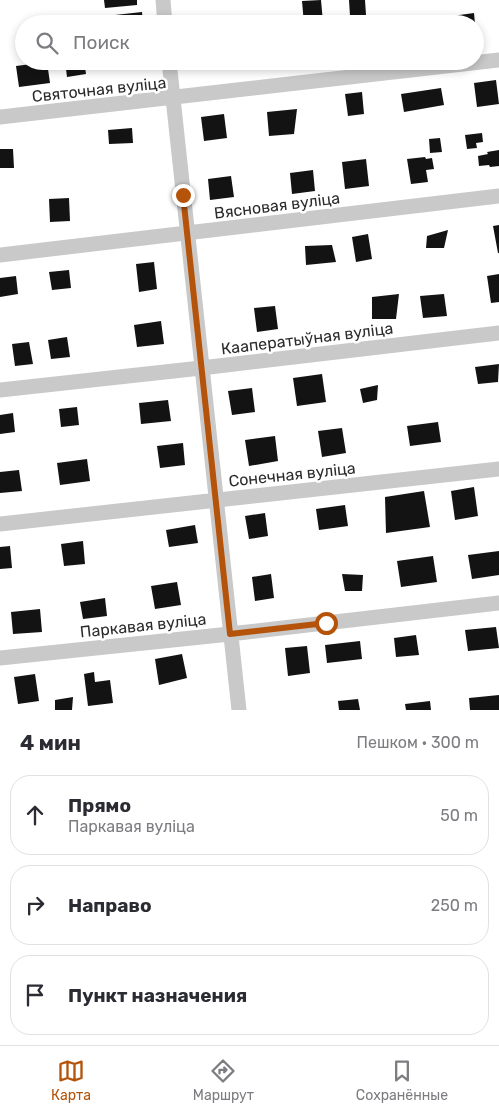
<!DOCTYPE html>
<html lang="ru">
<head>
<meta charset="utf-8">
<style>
  body { margin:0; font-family:Rubik,sans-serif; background:#f7f7f7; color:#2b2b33 }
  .stop { position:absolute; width:15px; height:15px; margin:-11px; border:4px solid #b45309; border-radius:50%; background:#fff }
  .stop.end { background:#b45309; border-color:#fff; box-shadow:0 1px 5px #0008 }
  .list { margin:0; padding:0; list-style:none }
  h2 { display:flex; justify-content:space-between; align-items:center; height:65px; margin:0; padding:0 20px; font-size:21px }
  h2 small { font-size:16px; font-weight:400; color:#7c7c81 }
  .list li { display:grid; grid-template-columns:32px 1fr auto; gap:15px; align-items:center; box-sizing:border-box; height:80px; margin:0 10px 10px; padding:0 10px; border:1px solid #e1e1e2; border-radius:20px }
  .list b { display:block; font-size:19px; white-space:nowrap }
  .list p { margin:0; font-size:16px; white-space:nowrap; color:#7c7c81 }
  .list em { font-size:16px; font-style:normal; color:#7c7c81 }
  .icon { flex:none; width:28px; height:28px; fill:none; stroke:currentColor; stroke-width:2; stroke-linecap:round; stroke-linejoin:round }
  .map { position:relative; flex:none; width:499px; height:710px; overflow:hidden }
  .search { position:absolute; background:#fff; box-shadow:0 2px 8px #0003; left:15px; right:15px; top:15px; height:55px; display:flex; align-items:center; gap:12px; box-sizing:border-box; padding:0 18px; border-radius:28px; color:#7c7c81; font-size:19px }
  .sheet { height:335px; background:#fff }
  nav { display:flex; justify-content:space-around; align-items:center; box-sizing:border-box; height:70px; border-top:1px solid #e1e1e2; background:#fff; font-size:14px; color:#7c7c81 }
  nav a { display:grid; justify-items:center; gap:2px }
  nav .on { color:#b45309 }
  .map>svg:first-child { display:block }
  .building { fill:#131313 }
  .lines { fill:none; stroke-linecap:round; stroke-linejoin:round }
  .minor { stroke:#c9c9c9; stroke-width:15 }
  .route { stroke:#b45309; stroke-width:6 }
  .labels { text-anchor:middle; stroke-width:5; stroke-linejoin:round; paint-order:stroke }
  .street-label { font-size:16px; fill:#2c2c2c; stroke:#fff }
</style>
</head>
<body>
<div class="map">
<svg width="499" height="710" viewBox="0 0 499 710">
  <rect width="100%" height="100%" fill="#fff"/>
  <path class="building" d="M 104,0 L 137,0 L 137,5 L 105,8 Z
    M 321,0 L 323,22 L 304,24 L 302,1 Z
    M 349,0 L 365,0 L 366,15 L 350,16 Z
    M 142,12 L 143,24 L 116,24 L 115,15 Z
    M 474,13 L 475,24 L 453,24 L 452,16 Z
    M 65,61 L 84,61 L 86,74 L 67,77 Z
    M 111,61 L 132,61 L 132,66 L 112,69 Z
    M 195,61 L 213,61 L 213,64 L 196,66 Z
    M 47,62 L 50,83 L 19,87 L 16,66 Z
    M 496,80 L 499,104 L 477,107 L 474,83 Z
    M 441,88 L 444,105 L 404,112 L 401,94 Z
    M 362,92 L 364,114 L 348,116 L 345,94 Z
    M 297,109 L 294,134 L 269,136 L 267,112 Z
    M 224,114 L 227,138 L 204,141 L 201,117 Z
    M 132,128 L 133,143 L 109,144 L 108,130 Z
    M 482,133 L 483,142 L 476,143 L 477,148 L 467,149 L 465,135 Z
    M 440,138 L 442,152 L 430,153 L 429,139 Z
    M 0,149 L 13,149 L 14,168 L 0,168 Z
    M 499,150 L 499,166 L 490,167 L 489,165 L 479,166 L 478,156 L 488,154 L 487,152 Z
    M 425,157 L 426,159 L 432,158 L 434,169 L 426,170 L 428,182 L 411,184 L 407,159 Z
    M 366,159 L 369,186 L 345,189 L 342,162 Z
    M 313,170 L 315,191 L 292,194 L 290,173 Z
    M 231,176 L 234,197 L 210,200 L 208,179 Z
    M 69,198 L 70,221 L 50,222 L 49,199 Z
    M 499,225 L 499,253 L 498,253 L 493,226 Z
    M 448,230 L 444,248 L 426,248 L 427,236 Z
    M 368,234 L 372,259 L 356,262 L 352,237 Z
    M 332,245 L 336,262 L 306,265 L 305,246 Z
    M 154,262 L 157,289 L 139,292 L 136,264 Z
    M 69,270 L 71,288 L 52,290 L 49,272 Z
    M 499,274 L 499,302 L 491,303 L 487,276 Z
    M 16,276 L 18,294 L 0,297 L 0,278 Z
    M 399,294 L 396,319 L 372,319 L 372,297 Z
    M 444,294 L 447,316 L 423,318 L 420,296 Z
    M 275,306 L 278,329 L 257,332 L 254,308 Z
    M 161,321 L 164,344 L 137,347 L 134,325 Z
    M 67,337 L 70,357 L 51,359 L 48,340 Z
    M 29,342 L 33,364 L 15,366 L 12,344 Z
    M 499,364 L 498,382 L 478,384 L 475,367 Z
    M 322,374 L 326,402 L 297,406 L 293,378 Z
    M 378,385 L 377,400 L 363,403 L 360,389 Z
    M 252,388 L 255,412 L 232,415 L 228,391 Z
    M 168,400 L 171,421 L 141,424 L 139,403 Z
    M 77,407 L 79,425 L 61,427 L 59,409 Z
    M 13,413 L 15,432 L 0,434 L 0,415 Z
    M 438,422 L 441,442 L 410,446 L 407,426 Z
    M 342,428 L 346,453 L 322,457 L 318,431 Z
    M 275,436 L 278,461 L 249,466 L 245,440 Z
    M 183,443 L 185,465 L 160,468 L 157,446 Z
    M 87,459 L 90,481 L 60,485 L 57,463 Z
    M 19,470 L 22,491 L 0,493 L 0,472 Z
    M 474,487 L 478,516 L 455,520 L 451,491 Z
    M 424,491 L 430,527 L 386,533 L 385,497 Z
    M 345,505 L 348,526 L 319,530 L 316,509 Z
    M 265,513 L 268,536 L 249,539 L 245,516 Z
    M 195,525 L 198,543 L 169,547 L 166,530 Z
    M 83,541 L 85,564 L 64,566 L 61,544 Z
    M 10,546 L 12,568 L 0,569 L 0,547 Z
    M 499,551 L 499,575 L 472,579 L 468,555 Z
    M 433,556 L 437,582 L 401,587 L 397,561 Z
    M 271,574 L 274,598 L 255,601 L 252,577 Z
    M 342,574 L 363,575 L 362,591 L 345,591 Z
    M 177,582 L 181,605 L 155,609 L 151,586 Z
    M 105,598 L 107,616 L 83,619 L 80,602 Z
    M 40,609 L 42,632 L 13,634 L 11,612 Z
    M 496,627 L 499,648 L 468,651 L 465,630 Z
    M 416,635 L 419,655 L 396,657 L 394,638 Z
    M 360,641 L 362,659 L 327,663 L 325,645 Z
    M 307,646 L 310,673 L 288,676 L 285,648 Z
    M 182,654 L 187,678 L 159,685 L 155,659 Z
    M 94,672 L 95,682 L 110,680 L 113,703 L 88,706 L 84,674 Z
    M 35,674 L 39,701 L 18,704 L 14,677 Z
    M 499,695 L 499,710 L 470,710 L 469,698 Z
    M 73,697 L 72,710 L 55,710 L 55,700 Z
    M 358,699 L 360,710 L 339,710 L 338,701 Z
    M 430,701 L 431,710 L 406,710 L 405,704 Z"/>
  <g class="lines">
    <path class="minor" d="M 163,0 L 165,24
      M 169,61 L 239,710
      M 0,117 L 499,60
      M 0,255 L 499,196
      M 0,390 L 201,368 L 499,333
      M 0,524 L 499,469
      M 0,658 L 230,634 L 499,603"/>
  </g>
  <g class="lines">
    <path class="route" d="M 183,195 L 230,634 L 326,623"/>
  </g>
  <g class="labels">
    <g class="street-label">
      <text transform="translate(99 89) rotate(-6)" y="6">Святочная вуліца</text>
      <text transform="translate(277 205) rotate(-7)" y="6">Вясновая вуліца</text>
      <text transform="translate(307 338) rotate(-7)" y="6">Кааператыўная вуліца</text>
      <text transform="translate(292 474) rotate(-6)" y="6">Сонечная вуліца</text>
      <text transform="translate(143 625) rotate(-6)" y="6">Паркавая вуліца</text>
    </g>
  </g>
</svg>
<div class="stop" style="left:326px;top:623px"></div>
<div class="stop end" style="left:183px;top:195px"></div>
<div class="search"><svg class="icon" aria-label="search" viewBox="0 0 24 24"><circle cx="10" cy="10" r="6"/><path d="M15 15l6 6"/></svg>Поиск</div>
</div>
<section class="sheet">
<h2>4 мин<small>Пешком · 300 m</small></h2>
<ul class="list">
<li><svg class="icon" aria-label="ahead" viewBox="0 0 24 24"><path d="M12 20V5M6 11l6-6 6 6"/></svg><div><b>Прямо</b><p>Паркавая вуліца</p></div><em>50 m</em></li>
<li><svg class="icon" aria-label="right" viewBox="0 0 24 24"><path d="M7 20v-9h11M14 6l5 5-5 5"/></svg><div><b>Направо</b></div><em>250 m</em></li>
<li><svg class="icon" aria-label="arrive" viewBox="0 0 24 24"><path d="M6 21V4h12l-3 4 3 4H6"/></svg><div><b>Пункт назначения</b></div></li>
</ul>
</section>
<nav>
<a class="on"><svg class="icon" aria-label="map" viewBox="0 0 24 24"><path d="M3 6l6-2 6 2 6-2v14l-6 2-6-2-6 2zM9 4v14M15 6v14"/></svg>Карта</a>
<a><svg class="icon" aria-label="directions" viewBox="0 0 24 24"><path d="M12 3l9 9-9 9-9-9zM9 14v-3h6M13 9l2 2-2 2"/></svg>Маршрут</a>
<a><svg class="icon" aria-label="saved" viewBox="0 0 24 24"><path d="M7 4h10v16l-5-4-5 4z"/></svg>Сохранённые</a>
</nav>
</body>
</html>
